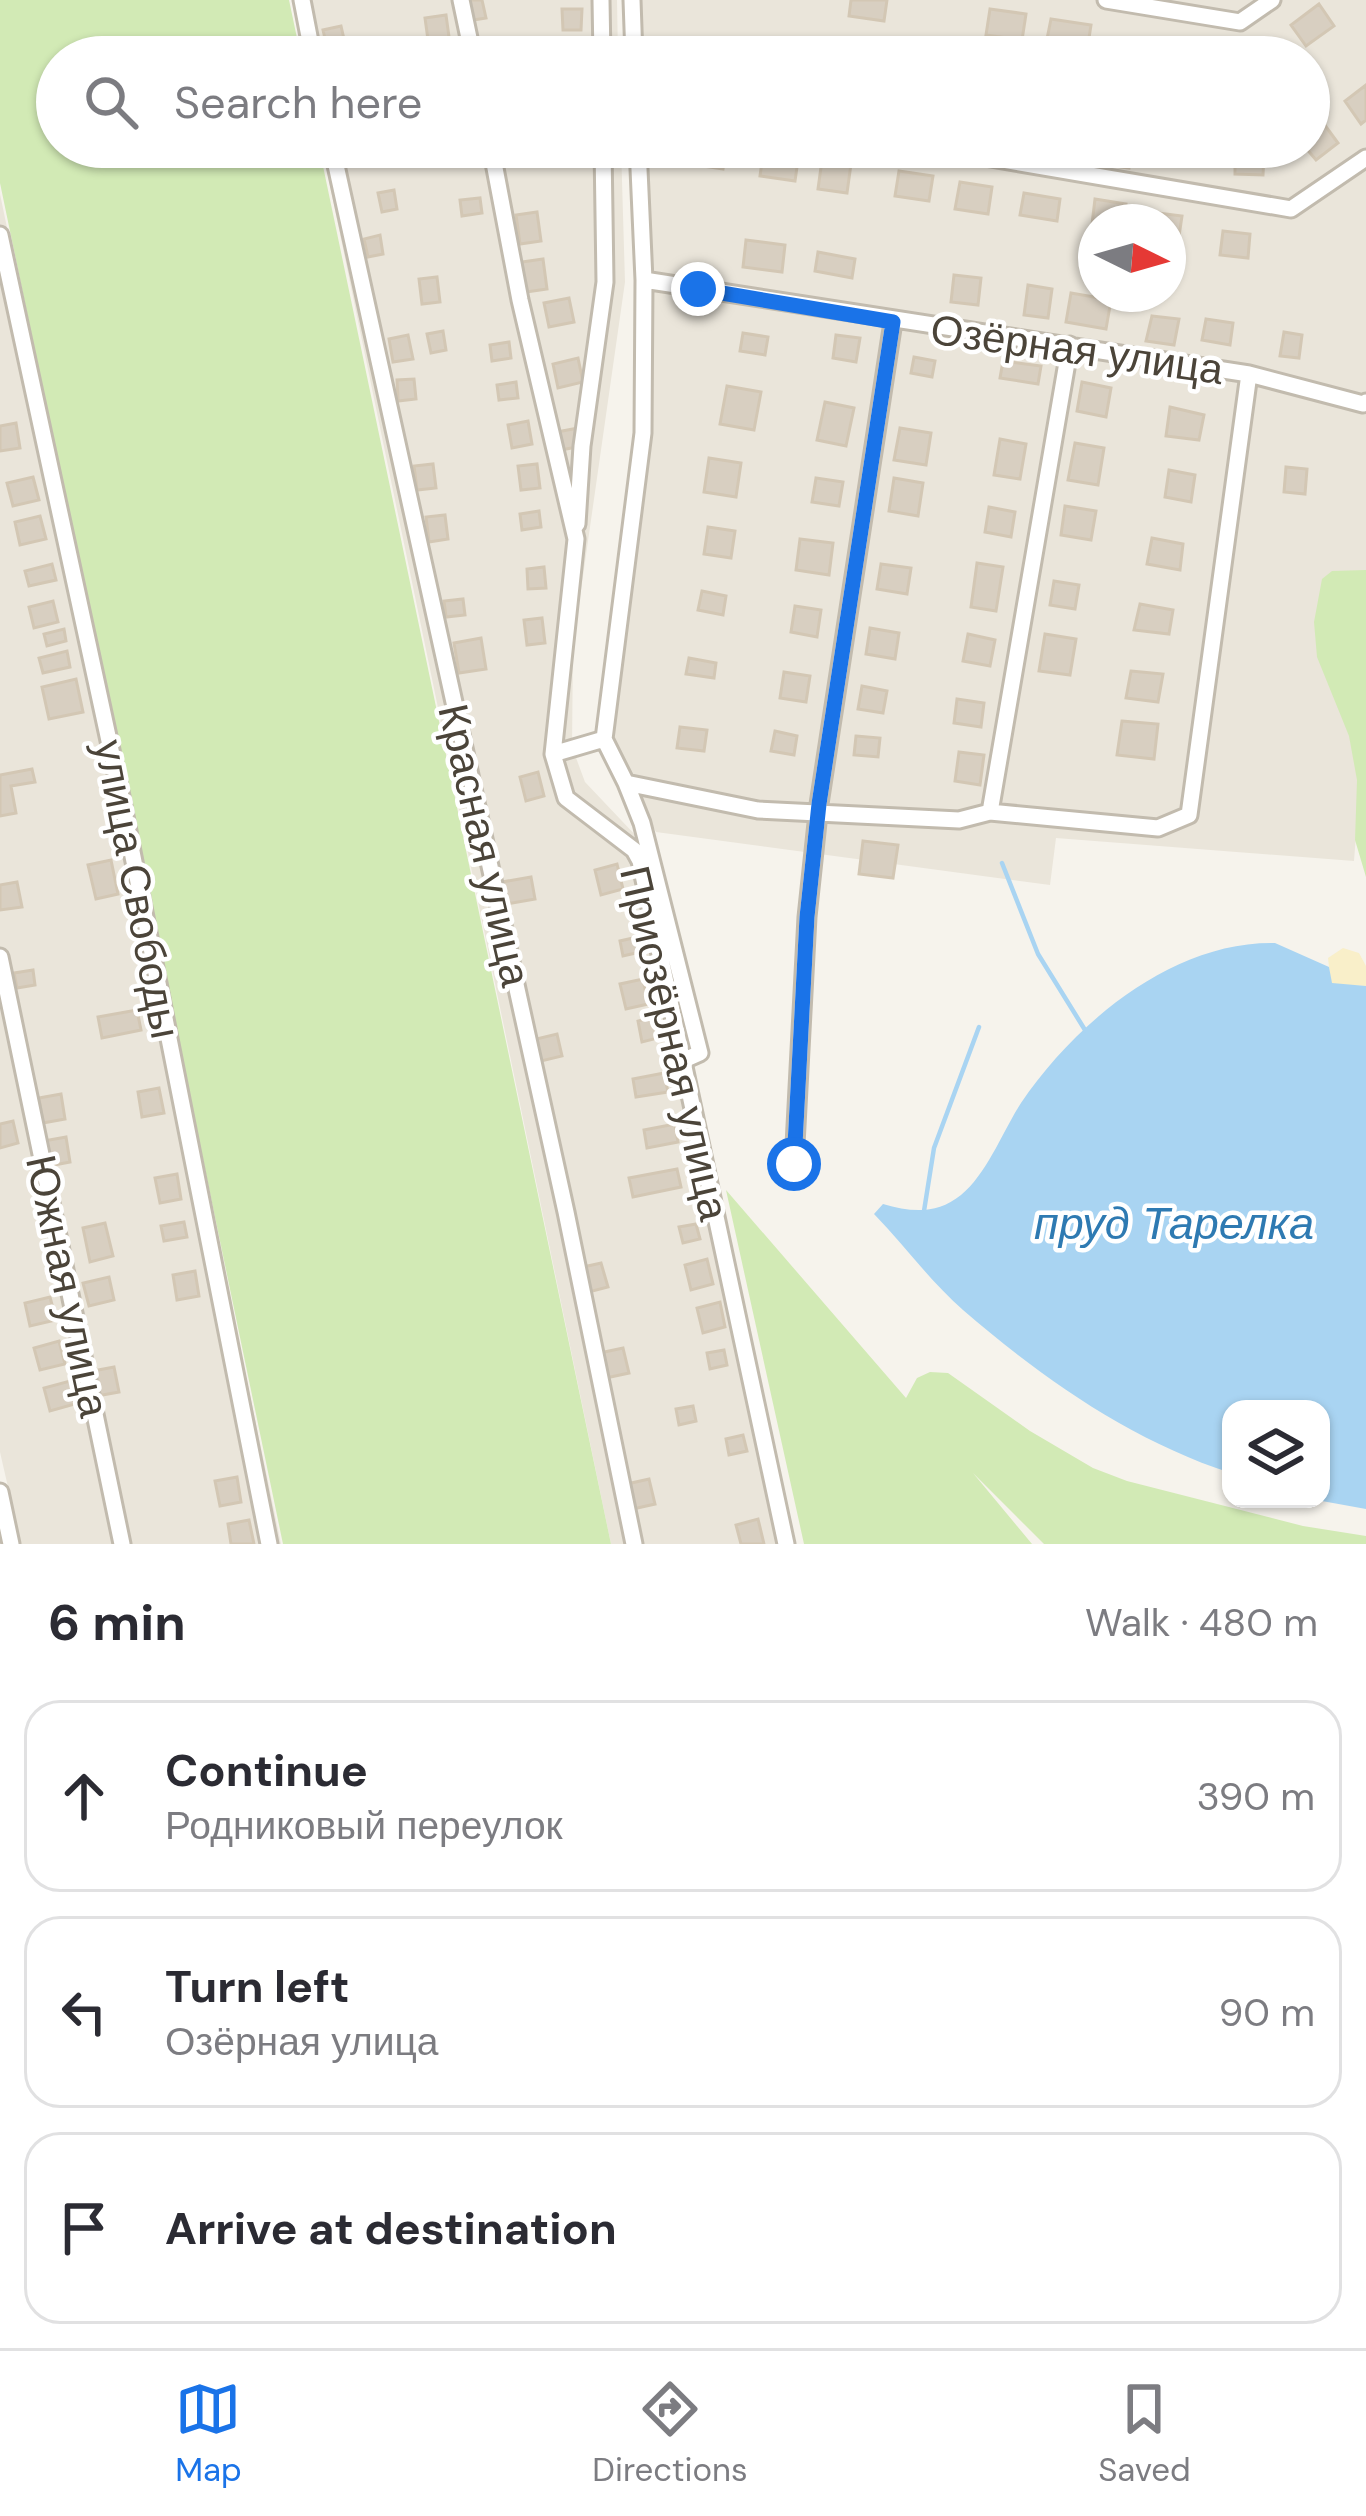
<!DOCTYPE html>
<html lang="en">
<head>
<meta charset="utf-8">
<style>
  body { margin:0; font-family:"DM Sans",sans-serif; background:#f7f7f7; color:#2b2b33 }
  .controls { position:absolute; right:36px; bottom:36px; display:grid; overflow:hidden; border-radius:24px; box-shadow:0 3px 9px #0004 }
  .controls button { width:108px; height:108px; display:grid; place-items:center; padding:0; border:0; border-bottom:3px solid #e1e1e2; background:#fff; color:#2b2b33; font:60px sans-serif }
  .compass { position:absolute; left:1078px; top:204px; width:108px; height:108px; border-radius:50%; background:#fff; box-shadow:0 3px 9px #0004; rotate:95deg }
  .stop { position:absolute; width:36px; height:36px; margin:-27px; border:9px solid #1a73e8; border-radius:50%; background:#fff }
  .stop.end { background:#1a73e8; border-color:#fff; box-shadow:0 3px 12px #0008 }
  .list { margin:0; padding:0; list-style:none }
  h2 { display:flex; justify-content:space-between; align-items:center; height:156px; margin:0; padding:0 48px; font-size:51px }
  h2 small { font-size:39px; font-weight:400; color:#7c7c81 }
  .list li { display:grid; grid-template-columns:78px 1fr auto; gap:36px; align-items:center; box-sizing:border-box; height:192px; margin:0 24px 24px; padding:0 24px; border:3px solid #e1e1e2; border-radius:36px }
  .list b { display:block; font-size:45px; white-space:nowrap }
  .list p { margin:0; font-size:39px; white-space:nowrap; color:#7c7c81 }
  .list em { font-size:39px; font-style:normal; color:#7c7c81 }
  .icon { flex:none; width:66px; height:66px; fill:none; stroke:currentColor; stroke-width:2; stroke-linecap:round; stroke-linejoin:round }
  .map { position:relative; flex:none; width:1366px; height:1544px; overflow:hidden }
  .search { position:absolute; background:#fff; box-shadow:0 3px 9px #0004; left:36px; right:36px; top:36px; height:132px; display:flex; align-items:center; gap:30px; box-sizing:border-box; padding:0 42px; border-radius:66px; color:#7c7c81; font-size:45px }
  .sheet { height:804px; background:#fff }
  nav { display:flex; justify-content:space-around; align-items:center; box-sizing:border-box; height:168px; border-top:3px solid #e1e1e2; background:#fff; font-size:33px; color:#7c7c81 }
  nav a { display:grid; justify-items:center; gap:6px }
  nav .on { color:#1a73e8 }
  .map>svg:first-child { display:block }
  .residential { fill:#eae5da; fill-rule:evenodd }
  .green { fill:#d2eab5 }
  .sand { fill:#f9efc9 }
  .water { fill:#a9d4f2 }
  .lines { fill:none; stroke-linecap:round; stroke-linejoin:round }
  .stream { stroke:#a9d4f2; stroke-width:4.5 }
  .building { fill:#d8cfc1; stroke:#d3c7b4; stroke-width:3 }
  .street-casing { stroke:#c2bbae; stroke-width:21 }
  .street { stroke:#fff; stroke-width:15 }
  .route { stroke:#1a73e8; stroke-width:15 }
  .labels { text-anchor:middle; stroke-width:9; stroke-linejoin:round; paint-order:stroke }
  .street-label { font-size:42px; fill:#4b4439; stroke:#fff }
  .water-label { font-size:45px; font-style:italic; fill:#2e7ab2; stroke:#fff }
</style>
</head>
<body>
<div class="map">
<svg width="1366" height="1544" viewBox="0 0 1366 1544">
  <rect width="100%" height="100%" fill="#f6f3ec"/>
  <path class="residential" d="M 292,0 L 617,0 L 618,57 L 304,57 Z
    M 632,0 L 1366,0 L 1366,757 L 1362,757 L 1354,861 L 1056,838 L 1050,885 L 656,832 L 604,739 L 643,433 L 638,147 L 1309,147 L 1309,57 L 634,57 ZM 1096,222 L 1168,222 L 1168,294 L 1096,294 Z
    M 322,147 L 621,147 L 625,282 L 573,646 L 572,747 L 585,782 L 639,839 L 790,1544 L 611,1544 Z
    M 0,194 L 281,1544 L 21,1544 L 0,1452 Z"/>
  <path class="green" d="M 0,0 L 289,0 L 301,57 L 57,57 L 57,147 L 319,147 L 611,1544 L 283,1544 L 0,183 Z
    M 1366,570 L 1366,877 L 1355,840 L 1357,780 L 1349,736 L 1317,657 L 1314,622 L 1322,579 L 1332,571 Z
    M 726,1190 L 906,1398 L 917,1378 L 930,1372 L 948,1373 L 1030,1431 L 1093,1468 L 1127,1481 L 1303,1526 L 1366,1536 L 1366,1544 L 1044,1544 L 973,1473 L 1032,1544 L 804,1544 Z"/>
  <path class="sand" d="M 1343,948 L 1359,953 L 1366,966 L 1366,986 L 1331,984 L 1328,958 Z"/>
  <path class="water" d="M 1275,943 L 1329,967 L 1332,983 L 1366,986 L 1366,1509 L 1311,1499 L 1321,1499 L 1321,1409 L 1231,1409 L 1231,1473 C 1130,1440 1042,1378 963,1310 C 930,1281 904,1245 874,1214 L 883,1204 C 911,1212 936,1215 961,1195 C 987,1174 1003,1131 1021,1103 C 1076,1022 1173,941 1275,943 Z"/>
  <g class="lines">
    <path class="stream" d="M 1002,863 L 1038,954 L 1085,1030
      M 924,1211 L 934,1148 L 979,1027"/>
  </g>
  <path class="building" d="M 463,0 L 482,0 L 486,18 L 467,21 Z
    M 851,0 L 887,0 L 884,21 L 849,16 Z
    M 1319,4 L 1334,26 L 1306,46 L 1291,25 Z
    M 562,9 L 582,9 L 581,30 L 563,30 Z
    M 990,9 L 1026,14 L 1022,40 L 986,35 Z
    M 446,15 L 450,44 L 429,47 L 425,18 Z
    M 1051,19 L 1091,25 L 1087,51 L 1046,44 Z
    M 341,26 L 344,39 L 326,43 L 323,30 Z
    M 497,40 L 501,57 L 480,57 L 478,44 Z
    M 1205,47 L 1242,52 L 1242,57 L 1203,57 Z
    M 1366,85 L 1366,120 L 1361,124 L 1345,101 Z
    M 1324,124 L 1338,143 L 1316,160 L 1305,147 L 1309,147 L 1309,135 Z
    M 705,147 L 726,147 L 723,169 L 703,166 Z
    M 1094,147 L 1132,147 L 1129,168 L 1091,163 Z
    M 1164,147 L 1192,147 L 1190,166 L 1162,162 Z
    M 764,148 L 799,153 L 795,181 L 760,176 Z
    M 1235,154 L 1264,155 L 1263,175 L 1235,174 Z
    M 822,160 L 851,164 L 847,193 L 818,189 Z
    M 899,171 L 933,176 L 929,201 L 895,196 Z
    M 960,182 L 992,187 L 988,214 L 955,209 Z
    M 394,190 L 397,209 L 382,212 L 378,193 Z
    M 1024,193 L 1060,199 L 1057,221 L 1020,215 Z
    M 480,198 L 482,213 L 462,216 L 460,200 Z
    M 1095,199 L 1126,204 L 1124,222 L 1092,224 Z
    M 537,212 L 541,241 L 520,244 L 516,215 Z
    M 1158,213 L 1182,216 L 1178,243 L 1168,241 L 1168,222 L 1157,222 Z
    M 1223,231 L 1250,234 L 1248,258 L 1220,255 Z
    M 380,235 L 383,254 L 368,257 L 364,239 Z
    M 746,240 L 785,245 L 782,272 L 743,267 Z
    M 818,252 L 855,259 L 852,278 L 815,271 Z
    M 543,259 L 547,289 L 526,292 L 522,262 Z
    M 954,275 L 981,278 L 978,305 L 951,302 Z
    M 437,277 L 440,302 L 422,304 L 419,279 Z
    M 1028,285 L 1052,289 L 1048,318 L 1024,315 Z
    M 1071,293 L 1111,300 L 1106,329 L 1066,322 Z
    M 569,298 L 574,322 L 549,327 L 544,303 Z
    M 1152,316 L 1179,319 L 1174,345 L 1146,341 Z
    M 1206,319 L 1233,323 L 1230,345 L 1202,340 Z
    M 443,331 L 446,350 L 431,353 L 427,334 Z
    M 1284,332 L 1302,335 L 1299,358 L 1280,356 Z
    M 743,333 L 768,337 L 765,355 L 740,351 Z
    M 408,335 L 413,359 L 393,362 L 389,339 Z
    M 836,335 L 860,338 L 856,362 L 833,358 Z
    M 509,342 L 511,358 L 492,361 L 490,345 Z
    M 914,357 L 935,361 L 932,377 L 911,373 Z
    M 578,358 L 583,382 L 558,388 L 553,364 Z
    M 1003,361 L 1041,366 L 1038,384 L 1000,378 Z
    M 414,379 L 416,399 L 398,401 L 397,380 Z
    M 516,382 L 518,398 L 499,400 L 497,385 Z
    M 1082,382 L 1111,388 L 1106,417 L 1077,411 Z
    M 727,386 L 761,392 L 754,430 L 720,424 Z
    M 825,402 L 854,408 L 846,446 L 817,440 Z
    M 1170,407 L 1204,415 L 1199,440 L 1166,436 Z
    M 528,421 L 532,444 L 512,448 L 508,425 Z
    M 16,423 L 20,448 L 0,451 L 0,426 Z
    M 578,428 L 582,446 L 561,450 L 557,432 Z
    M 900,428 L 931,433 L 926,465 L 894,460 Z
    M 1000,439 L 1026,444 L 1020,479 L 994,475 Z
    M 1075,443 L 1104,448 L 1098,485 L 1068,480 Z
    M 709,458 L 741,463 L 736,497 L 704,492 Z
    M 433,464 L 436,488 L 417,490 L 414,466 Z
    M 537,464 L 540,488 L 521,490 L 518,466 Z
    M 1286,467 L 1307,469 L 1305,494 L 1284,492 Z
    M 1169,470 L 1195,475 L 1191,502 L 1165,497 Z
    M 33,477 L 39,500 L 13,506 L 7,483 Z
    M 816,478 L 843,482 L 839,506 L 812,502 Z
    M 894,478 L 923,483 L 918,516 L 889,511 Z
    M 1065,506 L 1096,511 L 1091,540 L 1061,535 Z
    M 989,507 L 1015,512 L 1011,537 L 985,532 Z
    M 539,511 L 541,527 L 522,530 L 520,514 Z
    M 445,515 L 448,539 L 429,542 L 426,517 Z
    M 40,516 L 46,539 L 20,545 L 15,522 Z
    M 708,527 L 735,531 L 731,558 L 704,554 Z
    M 1152,538 L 1183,544 L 1180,570 L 1147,564 Z
    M 800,539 L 833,543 L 829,575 L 796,570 Z
    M 977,563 L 1003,567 L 996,611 L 971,607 Z
    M 52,564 L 56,580 L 29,586 L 25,571 Z
    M 881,564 L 911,568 L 907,594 L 877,589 Z
    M 544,567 L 546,588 L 528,589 L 527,569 Z
    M 1054,581 L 1079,585 L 1075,609 L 1050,605 Z
    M 702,591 L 726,596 L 723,615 L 698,610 Z
    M 463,599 L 465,615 L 446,617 L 444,601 Z
    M 53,601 L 58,622 L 34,628 L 29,607 Z
    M 1140,604 L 1173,610 L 1169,634 L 1134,630 Z
    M 795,606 L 821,610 L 817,637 L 791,632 Z
    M 542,618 L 545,643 L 527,645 L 524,620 Z
    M 870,628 L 899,633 L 895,659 L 866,654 Z
    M 64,629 L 66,641 L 47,646 L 44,634 Z
    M 968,634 L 995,640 L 990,666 L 963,661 Z
    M 1045,634 L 1076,639 L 1070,675 L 1039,671 Z
    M 481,638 L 486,669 L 459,673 L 454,643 Z
    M 67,651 L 70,667 L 43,673 L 39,658 Z
    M 689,658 L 716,663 L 714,678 L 686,674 Z
    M 1131,671 L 1163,674 L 1158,702 L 1126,698 Z
    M 784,672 L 810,676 L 806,702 L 780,698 Z
    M 76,679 L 83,712 L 49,719 L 42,687 Z
    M 862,686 L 887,691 L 883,713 L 858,709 Z
    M 957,699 L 984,703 L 981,727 L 954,723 Z
    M 1122,721 L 1158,724 L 1154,759 L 1117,755 Z
    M 680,727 L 707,730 L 704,751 L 677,748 Z
    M 775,731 L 797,736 L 794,755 L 771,751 Z
    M 856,736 L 880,738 L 878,757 L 854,755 Z
    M 959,752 L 984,755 L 980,785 L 955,781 Z
    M 32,769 L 35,782 L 11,786 L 16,813 L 0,816 L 0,775 Z
    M 538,772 L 544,796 L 526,801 L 520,777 Z
    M 863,841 L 898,845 L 893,878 L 859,874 Z
    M 111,860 L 118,894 L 96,899 L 88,865 Z
    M 617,864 L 623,889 L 601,895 L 595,870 Z
    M 531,877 L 535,899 L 506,904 L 502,882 Z
    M 17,882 L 22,907 L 0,910 L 0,885 Z
    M 637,937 L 640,952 L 623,956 L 620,941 Z
    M 33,970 L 35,985 L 17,988 L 14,973 Z
    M 643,979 L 648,1004 L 626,1009 L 620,984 Z
    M 137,1010 L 141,1030 L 102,1038 L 98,1017 Z
    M 653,1017 L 658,1038 L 642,1042 L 638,1021 Z
    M 557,1034 L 562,1056 L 537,1062 L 532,1040 Z
    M 664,1073 L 668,1092 L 636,1097 L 633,1079 Z
    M 159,1088 L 164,1113 L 142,1117 L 138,1092 Z
    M 61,1094 L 65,1119 L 43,1123 L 39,1098 Z
    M 13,1121 L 18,1143 L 0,1148 L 0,1124 Z
    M 675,1124 L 678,1142 L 647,1148 L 644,1130 Z
    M 66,1137 L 70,1162 L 49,1166 L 44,1141 Z
    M 677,1169 L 681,1187 L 633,1197 L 629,1178 Z
    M 177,1174 L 181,1199 L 160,1203 L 155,1178 Z
    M 184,1222 L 187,1237 L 164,1241 L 161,1226 Z
    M 105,1223 L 113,1256 L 90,1262 L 83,1228 Z
    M 696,1224 L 700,1239 L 683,1243 L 679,1227 Z
    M 707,1259 L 713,1284 L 691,1290 L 685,1265 Z
    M 601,1263 L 608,1287 L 585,1293 L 579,1268 Z
    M 195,1271 L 199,1296 L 177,1300 L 173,1275 Z
    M 109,1277 L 114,1300 L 89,1306 L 83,1283 Z
    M 50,1297 L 56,1320 L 30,1326 L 25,1303 Z
    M 720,1302 L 725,1327 L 703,1333 L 697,1308 Z
    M 59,1341 L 65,1364 L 40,1370 L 34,1348 Z
    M 623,1348 L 629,1373 L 606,1378 L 600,1353 Z
    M 724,1350 L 727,1365 L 710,1369 L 707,1353 Z
    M 114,1367 L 119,1392 L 97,1396 L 93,1371 Z
    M 70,1381 L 75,1404 L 50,1411 L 44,1388 Z
    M 693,1406 L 696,1421 L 679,1425 L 676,1409 Z
    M 743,1435 L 747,1451 L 729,1455 L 726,1439 Z
    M 237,1477 L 241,1502 L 220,1506 L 215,1481 Z
    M 649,1479 L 655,1504 L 633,1509 L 627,1484 Z
    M 758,1519 L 764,1544 L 741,1544 L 736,1525 Z
    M 249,1520 L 254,1544 L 231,1544 L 228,1524 Z"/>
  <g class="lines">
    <g class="street-casing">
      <path id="street" d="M 302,0 L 313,57
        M 461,0 L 473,57
        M 601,0 L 602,57
        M 632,0 L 634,57
        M 1106,0 L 1240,22 L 1272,0
        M 332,147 L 566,1212 L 634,1544
        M 491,147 L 520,300 L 576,539 L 553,754 L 566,798 L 634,850 L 640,861 L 786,1544
        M 926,147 L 1291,209 L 1366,158
        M 0,235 L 122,801 L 269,1544
        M 644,280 L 1249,374 L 1363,404 L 1366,402
        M 577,524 L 582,446 L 605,282 L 603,147
        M 604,739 L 626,783 L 758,810 L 959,820 L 990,812 L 1158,828 L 1189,815 L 1249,374
        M 604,739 L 643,433 L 644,280 L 638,147
        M 553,754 L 604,739
        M 626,783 L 642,823 L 700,1053 L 682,1061
        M 990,812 L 1070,345
        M 0,957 L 122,1544
        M 794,1164 L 807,917 L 819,804 L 893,322
        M 0,1492 L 11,1544"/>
    </g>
    <use href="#street" class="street"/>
  </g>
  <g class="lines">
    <path class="route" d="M 698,289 L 893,322 L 819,804 L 807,917 L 794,1164"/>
  </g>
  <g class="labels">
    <g class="street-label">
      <text transform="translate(1077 349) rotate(8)" y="15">Озёрная улица</text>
      <text transform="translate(485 845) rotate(77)" y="15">Красная улица</text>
      <text transform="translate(138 889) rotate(79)" y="15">улица Свободы</text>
      <text transform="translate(675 1043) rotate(77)" y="15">Приозёрная улица</text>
      <text transform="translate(68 1286) rotate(78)" y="15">Южная улица</text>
    </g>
    <g class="water-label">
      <text x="1174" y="1239">пруд Тарелка</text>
    </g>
  </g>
</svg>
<div class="controls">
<button><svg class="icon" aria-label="layers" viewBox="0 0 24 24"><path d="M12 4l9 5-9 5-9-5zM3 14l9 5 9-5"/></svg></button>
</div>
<svg class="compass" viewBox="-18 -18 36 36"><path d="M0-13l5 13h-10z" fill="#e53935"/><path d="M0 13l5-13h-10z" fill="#7c7c81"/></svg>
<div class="stop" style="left:794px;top:1164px"></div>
<div class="stop end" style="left:698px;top:289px"></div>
<div class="search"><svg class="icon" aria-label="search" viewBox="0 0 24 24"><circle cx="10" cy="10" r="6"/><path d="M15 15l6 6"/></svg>Search here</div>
</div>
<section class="sheet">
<h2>6 min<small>Walk · 480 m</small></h2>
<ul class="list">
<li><svg class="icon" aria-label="ahead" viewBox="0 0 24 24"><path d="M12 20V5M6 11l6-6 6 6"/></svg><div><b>Continue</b><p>Родниковый переулок</p></div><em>390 m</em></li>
<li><svg class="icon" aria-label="left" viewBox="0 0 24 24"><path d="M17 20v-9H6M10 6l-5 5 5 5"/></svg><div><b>Turn left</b><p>Озёрная улица</p></div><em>90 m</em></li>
<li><svg class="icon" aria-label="arrive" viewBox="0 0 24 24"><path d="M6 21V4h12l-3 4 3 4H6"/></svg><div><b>Arrive at destination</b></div></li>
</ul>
</section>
<nav>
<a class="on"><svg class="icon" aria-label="map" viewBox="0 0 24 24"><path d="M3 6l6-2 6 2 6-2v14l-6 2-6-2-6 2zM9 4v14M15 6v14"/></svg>Map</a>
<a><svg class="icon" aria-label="directions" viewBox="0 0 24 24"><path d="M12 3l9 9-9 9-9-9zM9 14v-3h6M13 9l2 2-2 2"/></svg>Directions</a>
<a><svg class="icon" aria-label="saved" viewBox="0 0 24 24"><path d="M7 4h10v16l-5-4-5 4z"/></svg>Saved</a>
</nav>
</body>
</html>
